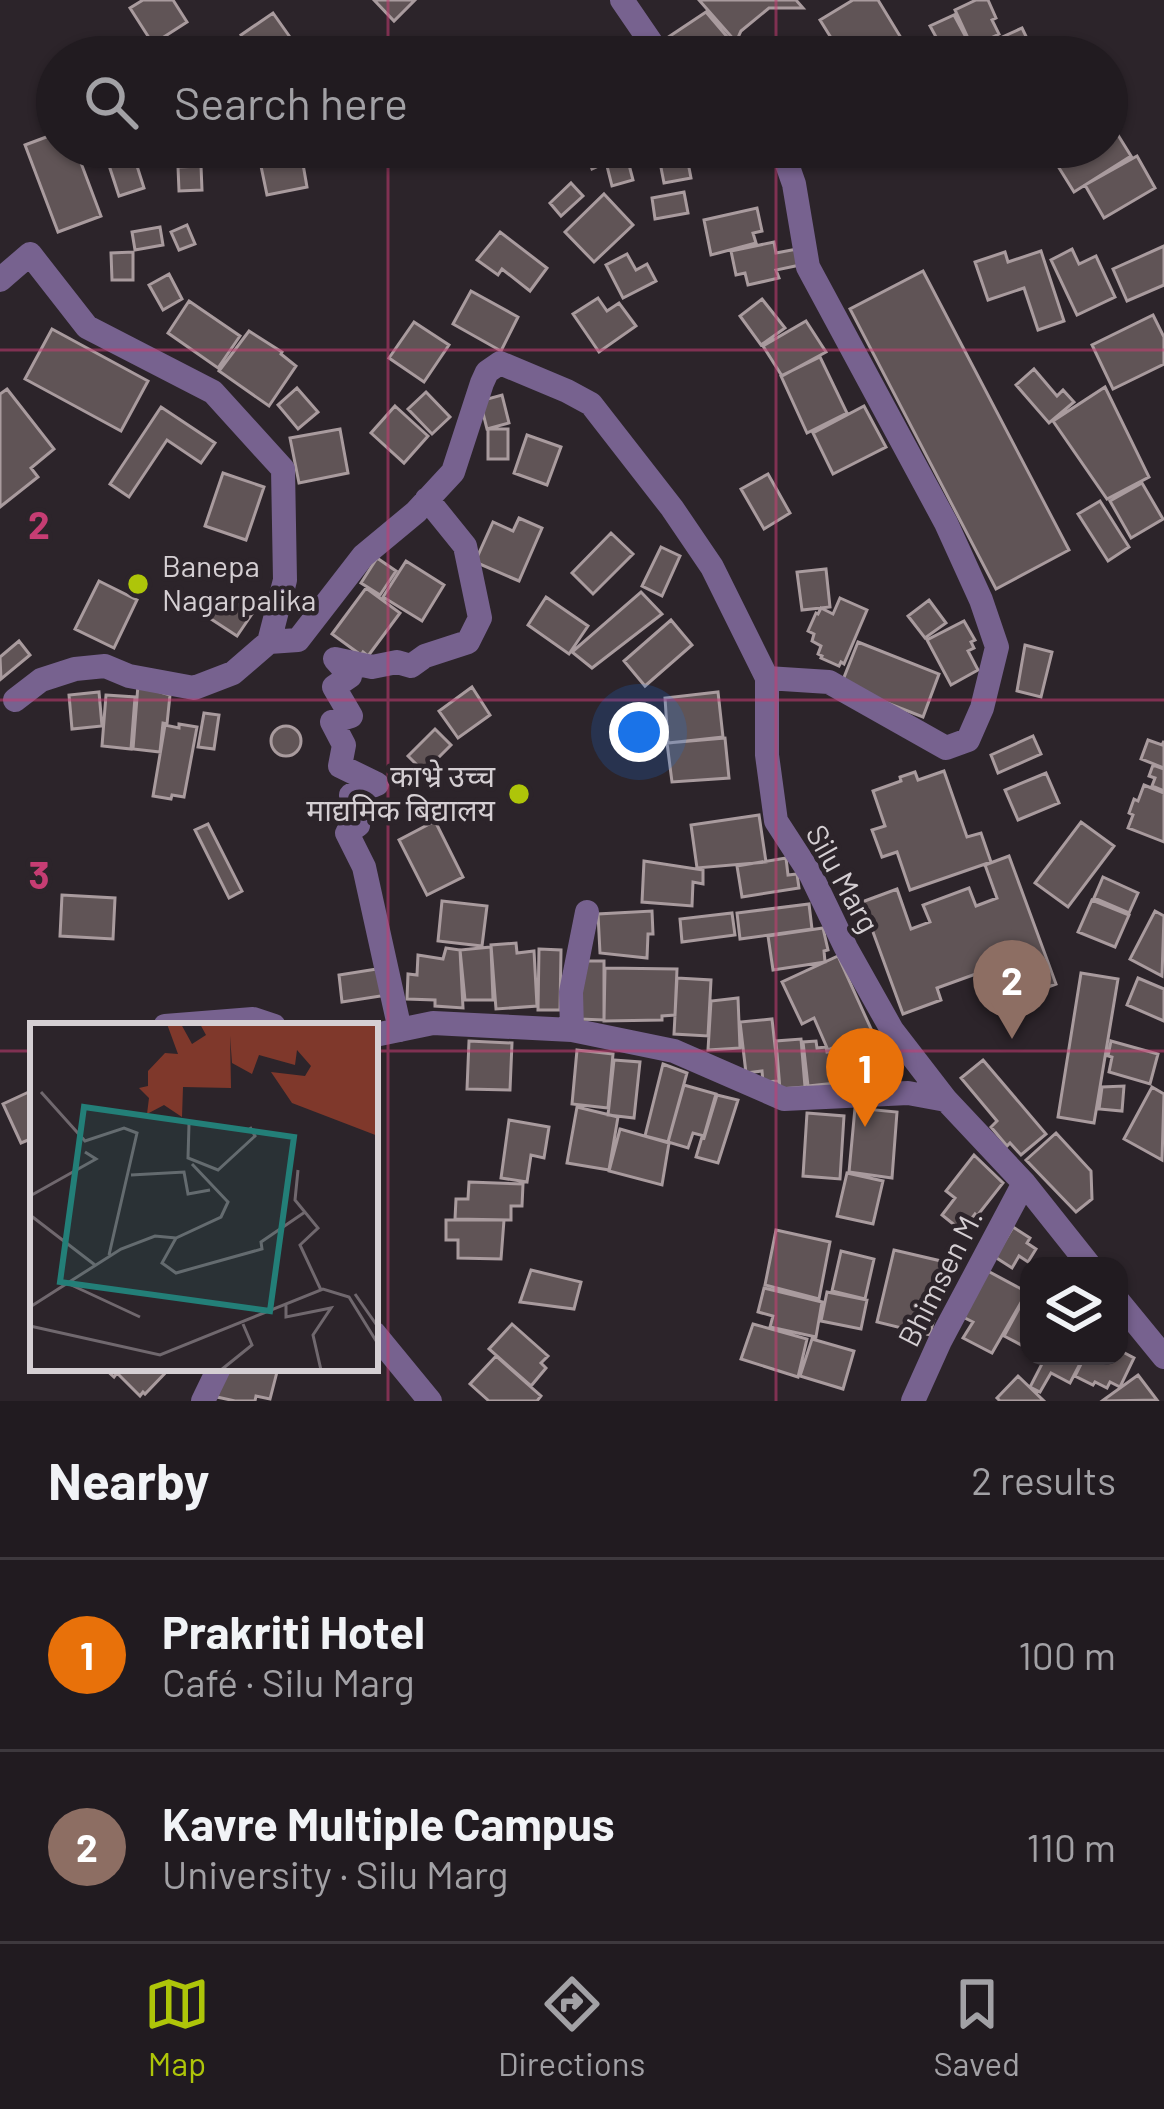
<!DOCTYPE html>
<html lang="en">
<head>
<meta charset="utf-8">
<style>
  body { margin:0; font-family:Barlow,"Noto Sans Devanagari",sans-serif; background:#2d282d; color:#f1f3f6 }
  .controls { position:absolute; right:36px; bottom:36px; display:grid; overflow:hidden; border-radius:24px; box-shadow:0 3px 9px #0004 }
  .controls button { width:108px; height:108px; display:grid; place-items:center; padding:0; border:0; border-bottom:3px solid #3e393e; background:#211b20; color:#f1f3f6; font:60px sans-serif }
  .you { position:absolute; left:639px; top:732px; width:42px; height:42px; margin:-30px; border:9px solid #fff; border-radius:50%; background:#1a73e8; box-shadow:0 0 0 18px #1a73e833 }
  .badge { display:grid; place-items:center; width:78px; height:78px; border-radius:50%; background:#aec509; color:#fff; font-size:39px; font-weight:700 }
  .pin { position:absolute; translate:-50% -99px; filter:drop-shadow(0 3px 6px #0008) }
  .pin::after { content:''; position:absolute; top:63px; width:42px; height:36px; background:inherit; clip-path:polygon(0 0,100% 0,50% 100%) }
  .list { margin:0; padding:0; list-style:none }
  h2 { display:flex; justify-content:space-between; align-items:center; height:156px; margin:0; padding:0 48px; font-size:51px }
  h2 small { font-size:39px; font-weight:400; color:#a2a1a5 }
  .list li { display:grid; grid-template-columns:78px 1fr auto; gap:36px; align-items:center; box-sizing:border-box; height:192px; padding:0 48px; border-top:3px solid #3e393e }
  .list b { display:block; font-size:45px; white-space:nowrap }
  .list p { margin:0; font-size:39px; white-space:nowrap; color:#a2a1a5 }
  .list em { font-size:39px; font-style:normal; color:#a2a1a5 }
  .icon { flex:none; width:66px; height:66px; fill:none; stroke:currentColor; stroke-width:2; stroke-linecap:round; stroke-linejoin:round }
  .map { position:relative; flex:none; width:1164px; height:1401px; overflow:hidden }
  .search { position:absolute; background:#211b20; box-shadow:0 3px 9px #0004; left:36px; right:36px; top:36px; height:132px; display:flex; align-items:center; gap:30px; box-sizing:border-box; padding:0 42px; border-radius:66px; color:#a2a1a5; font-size:45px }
  .sheet { height:540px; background:#211b20 }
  nav { display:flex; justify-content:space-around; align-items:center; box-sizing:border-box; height:168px; border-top:3px solid #3e393e; background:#211b20; font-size:33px; color:#a2a1a5 }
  nav a { display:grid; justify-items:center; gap:6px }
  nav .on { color:#aec509 }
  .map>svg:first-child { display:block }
  .building { fill:#605456; stroke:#a99b9e; stroke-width:3 }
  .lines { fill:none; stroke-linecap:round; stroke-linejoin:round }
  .minor { stroke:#77628f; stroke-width:24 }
  .grid { fill:none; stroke:#c63d73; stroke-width:3; stroke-opacity:0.55 }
  .poi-dot { fill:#aec509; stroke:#2c242a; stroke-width:4.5 }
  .labels { text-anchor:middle; stroke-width:9; stroke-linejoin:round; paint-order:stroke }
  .poi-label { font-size:30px; fill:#d5cfd3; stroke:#2c242a; text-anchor:start }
  .street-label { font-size:30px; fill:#d5cfd3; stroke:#2c242a }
  .inset-road { fill:none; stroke:#70686e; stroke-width:3 }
  .view { fill:#237f78; fill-opacity:0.15; stroke:#237f78; stroke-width:6 }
  .inset-edge { fill:none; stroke:#d5cfd3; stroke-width:6 }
  .grid-label { font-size:39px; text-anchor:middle; font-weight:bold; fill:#c63d73; stroke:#2c242a; stroke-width:9; stroke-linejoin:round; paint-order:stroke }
</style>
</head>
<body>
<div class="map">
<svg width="1164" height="1401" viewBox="0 0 1164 1401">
  <rect width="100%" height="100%" fill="#2c242a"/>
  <path class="building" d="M 143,0 L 173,0 L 187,22 L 153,44 L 130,8 Z
    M 374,0 L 415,0 L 394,21 Z
    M 699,0 L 796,0 L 803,8 L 769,8 L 741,31 L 736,42 Z
    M 853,0 L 878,0 L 909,51 L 899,57 L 843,57 L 820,20 Z
    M 976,0 L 988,0 L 996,18 L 992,20 L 999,34 L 972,47 L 955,10 Z
    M 706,12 L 735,46 L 725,57 L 673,57 L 658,44 Z
    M 273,13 L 304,57 L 255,57 L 241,35 Z
    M 954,15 L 975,54 L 968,57 L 947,57 L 930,26 Z
    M 1022,28 L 1033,51 L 1019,57 L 978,57 L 974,50 Z
    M 165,39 L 174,57 L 129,57 Z
    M 233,40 L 239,57 L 210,57 L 207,48 Z
    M 1113,127 L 1131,156 L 1074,192 L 1056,163 L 1081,147 L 1107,147 L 1107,131 Z
    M 57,133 L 57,147 L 75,147 L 101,216 L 58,232 L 25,145 Z
    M 103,147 L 131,147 L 144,188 L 119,196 Z
    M 257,147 L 300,147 L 307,187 L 267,195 Z
    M 584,147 L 613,147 L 600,152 L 605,163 L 592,169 Z
    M 657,147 L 685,147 L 691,178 L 664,183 Z
    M 1137,156 L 1155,188 L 1104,218 L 1085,185 Z
    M 627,157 L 633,180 L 612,186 L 606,162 Z
    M 201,166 L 202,190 L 179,191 L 178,167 Z
    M 571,183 L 583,196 L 561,216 L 550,203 Z
    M 684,192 L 688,213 L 655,219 L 652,198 Z
    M 604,194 L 633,225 L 594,262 L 565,232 Z
    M 757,208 L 762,231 L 753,233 L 756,243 L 711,255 L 704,220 Z
    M 187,225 L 195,244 L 179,250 L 171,232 Z
    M 160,227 L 163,245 L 135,250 L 132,232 Z
    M 500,232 L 547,268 L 530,291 L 502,269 L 498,275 L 477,260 Z
    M 774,242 L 776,253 L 797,249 L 800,265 L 776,270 L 779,278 L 748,285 L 745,273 L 736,275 L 731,251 Z
    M 1164,246 L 1164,285 L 1127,301 L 1113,269 Z
    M 1072,249 L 1079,264 L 1096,256 L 1115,297 L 1077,315 L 1051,260 Z
    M 1041,251 L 1064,321 L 1038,330 L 1024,288 L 988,300 L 975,262 L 1005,252 L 1008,262 Z
    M 133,252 L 133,280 L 112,280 L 111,253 Z
    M 627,254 L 636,270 L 647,264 L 656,281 L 623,298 L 606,265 Z
    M 923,271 L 1069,550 L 996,589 L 850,309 Z
    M 169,274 L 182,299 L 163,310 L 149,285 Z
    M 471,291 L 518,317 L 501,351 L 453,324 Z
    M 598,298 L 607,311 L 619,303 L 636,326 L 599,352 L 573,314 Z
    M 762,299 L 785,328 L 761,345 L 740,316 Z
    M 189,301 L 240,336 L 218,368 L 168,333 Z
    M 1153,315 L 1164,337 L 1164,364 L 1113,389 L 1092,345 Z
    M 806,321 L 826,352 L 782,376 L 763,346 Z
    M 414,322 L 449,345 L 424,382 L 389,358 Z
    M 52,329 L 148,381 L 121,431 L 25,379 Z
    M 249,331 L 282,352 L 281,354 L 296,366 L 269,406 L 219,371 Z
    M 820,357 L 847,413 L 807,433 L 781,376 Z
    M 1034,369 L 1057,396 L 1063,390 L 1074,402 L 1049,423 L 1016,385 Z
    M 1105,387 L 1149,477 L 1107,499 L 1053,421 Z
    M 297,388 L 318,412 L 298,429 L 278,405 Z
    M 7,389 L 54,449 L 31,468 L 38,477 L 0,507 L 0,394 Z
    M 426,392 L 450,417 L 432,434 L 408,409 Z
    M 502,395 L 509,423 L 487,429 L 480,401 Z
    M 395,406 L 428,436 L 404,463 L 371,433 Z
    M 864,406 L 886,447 L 833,474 L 813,433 Z
    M 161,407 L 215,443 L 201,463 L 167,440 L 129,497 L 110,484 Z
    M 340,429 L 348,473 L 299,483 L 290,438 Z
    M 488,429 L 508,429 L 508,459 L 488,459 Z
    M 527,435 L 561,447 L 547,485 L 514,473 Z
    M 223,473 L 264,487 L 246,540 L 205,526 Z
    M 768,474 L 790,513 L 764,529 L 741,489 Z
    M 1142,483 L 1163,519 L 1131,538 L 1110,501 Z
    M 1100,501 L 1129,547 L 1108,561 L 1078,514 Z
    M 519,518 L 542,528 L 519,581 L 475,562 L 493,522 L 513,531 Z
    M 611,533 L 633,554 L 593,594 L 572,573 Z
    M 661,547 L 680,556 L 662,596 L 642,586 Z
    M 377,558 L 396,571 L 380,595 L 361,583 Z
    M 406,561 L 444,585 L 422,621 L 383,597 Z
    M 826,569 L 830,607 L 802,610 L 797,572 Z
    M 99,581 L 137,600 L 114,648 L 75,629 Z
    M 366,588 L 400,613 L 368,656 L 363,652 L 361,655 L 332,634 Z
    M 641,592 L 662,614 L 592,668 L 572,652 Z
    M 223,594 L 252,614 L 237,636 L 208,617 Z
    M 546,597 L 588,626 L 569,654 L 528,625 Z
    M 840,598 L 867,610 L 844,664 L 841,662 L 839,666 L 821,658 L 822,656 L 818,654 L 821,646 L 812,641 L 814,634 L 808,631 L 816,613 L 818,614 L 821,608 L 833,614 Z
    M 929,600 L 946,623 L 925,638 L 908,616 Z
    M 671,620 L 692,645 L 645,686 L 624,661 Z
    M 964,621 L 975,640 L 971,642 L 974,648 L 968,651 L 978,670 L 951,685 L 927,640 Z
    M 19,641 L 30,655 L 1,679 L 0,657 Z
    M 858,642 L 939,674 L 923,717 L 841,685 Z
    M 1025,645 L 1052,652 L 1041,697 L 1017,691 Z
    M 138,685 L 170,695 L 167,724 L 163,723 L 160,752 L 133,749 Z
    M 472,687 L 490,715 L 458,738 L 439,711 Z
    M 99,692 L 102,726 L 72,729 L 69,695 Z
    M 718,692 L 723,737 L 668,743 L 665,698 Z
    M 106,695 L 135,697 L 131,749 L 102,746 Z
    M 204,713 L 219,715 L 214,749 L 198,747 Z
    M 179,724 L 197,727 L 184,797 L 172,795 L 171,799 L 153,796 L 165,725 L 179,728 Z
    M271 741a15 15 0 1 1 30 0a15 15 0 1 1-30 0Z
    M 435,729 L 451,745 L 424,772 L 408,756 Z
    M 1033,736 L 1041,754 L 998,773 L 991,755 Z
    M 725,738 L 729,778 L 672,782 L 667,743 Z
    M 1148,740 L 1162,745 L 1164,741 L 1164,768 L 1141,759 Z
    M 1153,765 L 1164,769 L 1164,791 L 1152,786 L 1155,778 L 1149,776 Z
    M 944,771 L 967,837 L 981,833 L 991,862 L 910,890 L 897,852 L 882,857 L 872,830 L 885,826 L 873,791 L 901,781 L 900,777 L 915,772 L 918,780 Z
    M 1046,773 L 1059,803 L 1018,820 L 1005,790 Z
    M 1144,785 L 1164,793 L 1164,842 L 1128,828 L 1133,815 L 1129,813 L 1134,799 L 1138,801 Z
    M 759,815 L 766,862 L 697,868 L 691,825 Z
    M 435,821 L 463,877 L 427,895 L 399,840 Z
    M 1081,822 L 1114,846 L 1068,907 L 1035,883 Z
    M 208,824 L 242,891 L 229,898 L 195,830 Z
    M 1009,856 L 1056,984 L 1021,997 L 1009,962 L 937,988 L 941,1000 L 903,1014 L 862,902 L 897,889 L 911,929 L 930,922 L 923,905 L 969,888 L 976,906 L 997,898 L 985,865 Z
    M 786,858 L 788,875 L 797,874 L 799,888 L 742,897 L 737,866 Z
    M 644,861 L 703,870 L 703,884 L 693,882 L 692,906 L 642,902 Z
    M 1103,877 L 1138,893 L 1129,913 L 1094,898 Z
    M 62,895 L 115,898 L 113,939 L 60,936 Z
    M 1092,900 L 1129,915 L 1115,947 L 1078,932 Z
    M 442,901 L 487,906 L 482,946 L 438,941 Z
    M 809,904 L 812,929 L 740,939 L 737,913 Z
    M 652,911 L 653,934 L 648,934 L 647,958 L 600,953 L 598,914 Z
    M 1155,911 L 1164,916 L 1162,976 L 1130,959 Z
    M 732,913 L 735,935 L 682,942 L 680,919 Z
    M 823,928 L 828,950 L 824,951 L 825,962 L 773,970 L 768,936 Z
    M 516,943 L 517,953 L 534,951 L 537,1006 L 496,1009 L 491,945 Z
    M 491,947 L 493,1000 L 465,1000 L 460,950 Z
    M 446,948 L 460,950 L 463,1008 L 435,1006 L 435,1000 L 407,999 L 408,974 L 417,975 L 418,955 L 443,959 Z
    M 539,949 L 561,950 L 560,1010 L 538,1010 Z
    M 838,956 L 872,1031 L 828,1050 L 814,1018 L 802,1024 L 782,982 Z
    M 579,961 L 604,961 L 604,1020 L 579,1019 Z
    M 383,968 L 387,995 L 342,1002 L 339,975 Z
    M 605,968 L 677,969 L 675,1015 L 662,1016 L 662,1020 L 604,1021 Z
    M 1081,973 L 1118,979 L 1094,1123 L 1058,1117 Z
    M 677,978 L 711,980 L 708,1036 L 674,1034 Z
    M 1138,978 L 1164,989 L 1164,1021 L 1127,1005 Z
    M 738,998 L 740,1048 L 708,1050 L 711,1001 Z
    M 772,1019 L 779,1081 L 763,1082 L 762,1071 L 746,1073 L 740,1022 Z
    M 801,1039 L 805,1087 L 780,1089 L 776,1041 Z
    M 469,1041 L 512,1043 L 510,1090 L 467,1089 Z
    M 816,1041 L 817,1048 L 826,1047 L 827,1052 L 833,1051 L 836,1083 L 808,1086 L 803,1042 Z
    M 1111,1041 L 1158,1054 L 1150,1084 L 1109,1072 L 1112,1057 L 1108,1056 Z
    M 577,1050 L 613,1054 L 608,1108 L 572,1104 Z
    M 614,1060 L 640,1062 L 634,1118 L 608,1115 Z
    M 983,1060 L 1046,1134 L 1021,1155 L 1010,1143 L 1007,1146 L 991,1127 L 997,1121 L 961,1078 Z
    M 663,1064 L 687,1073 L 668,1142 L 645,1136 Z
    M 684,1085 L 716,1094 L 704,1136 L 693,1133 L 688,1148 L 668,1142 Z
    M 1124,1086 L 1122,1111 L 1099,1109 L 1102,1087 Z
    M 1152,1087 L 1164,1094 L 1162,1160 L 1124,1139 Z
    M 33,1090 L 33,1138 L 21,1143 L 3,1104 Z
    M 717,1095 L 738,1100 L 718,1163 L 696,1157 L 702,1137 L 704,1138 Z
    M 577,1107 L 618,1117 L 609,1170 L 567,1163 Z
    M 855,1108 L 897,1112 L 892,1178 L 849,1172 Z
    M 807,1113 L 844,1116 L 840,1179 L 803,1176 Z
    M 509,1120 L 549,1127 L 544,1158 L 531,1155 L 527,1182 L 501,1178 Z
    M 620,1129 L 669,1143 L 662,1185 L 609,1171 Z
    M 1056,1133 L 1091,1171 L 1092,1199 L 1076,1212 L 1026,1160 Z
    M 974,1155 L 1003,1183 L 977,1216 L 975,1214 L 962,1231 L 942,1215 L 955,1198 L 946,1191 Z
    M 847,1173 L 883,1181 L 873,1224 L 837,1216 Z
    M 469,1182 L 523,1184 L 522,1206 L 511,1206 L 511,1220 L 455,1219 L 456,1199 L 468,1199 Z
    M 446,1220 L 504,1220 L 501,1259 L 458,1258 L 458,1240 L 446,1240 Z
    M 1013,1227 L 1030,1238 L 1027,1243 L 1036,1249 L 1028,1262 L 1019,1256 L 1012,1268 L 995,1257 Z
    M 776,1230 L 830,1242 L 819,1299 L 765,1285 Z
    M 894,1250 L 941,1261 L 935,1289 L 940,1290 L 937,1306 L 930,1335 L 877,1322 Z
    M 841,1251 L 874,1259 L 865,1299 L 832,1291 Z
    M 984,1269 L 1027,1292 L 992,1353 L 963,1338 L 973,1322 L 959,1315 Z
    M 531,1270 L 581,1282 L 574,1309 L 520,1302 Z
    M 764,1288 L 822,1302 L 816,1337 L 770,1327 L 773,1316 L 758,1312 Z
    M 827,1292 L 867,1300 L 861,1329 L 821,1321 Z
    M 1022,1303 L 1029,1307 L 1029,1349 L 1004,1336 Z
    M 512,1324 L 548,1356 L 541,1363 L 546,1368 L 531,1386 L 489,1349 Z
    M 753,1324 L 807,1339 L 798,1377 L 741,1359 Z
    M 812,1339 L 854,1351 L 843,1389 L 800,1376 Z
    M 1119,1350 L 1134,1358 L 1120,1387 L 1110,1382 L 1107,1388 L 1095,1382 L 1093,1385 L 1075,1376 L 1085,1356 L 1119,1356 Z
    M 496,1356 L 541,1396 L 537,1401 L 489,1401 L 470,1384 Z
    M 1046,1356 L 1084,1356 L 1070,1383 L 1051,1373 L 1040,1392 L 1030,1387 Z
    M 104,1368 L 170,1368 L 145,1394 L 143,1392 L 140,1396 L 117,1373 L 114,1377 Z
    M 224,1368 L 278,1368 L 270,1399 L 256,1396 L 255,1401 L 235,1401 L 217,1397 Z
    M 1138,1375 L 1157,1400 L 1102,1401 Z
    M 1018,1376 L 1044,1401 L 1000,1401 L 997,1398 Z"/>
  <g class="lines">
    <path class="minor" d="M 622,0 L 661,57
      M 0,280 L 30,254 L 87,327 L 213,392 L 283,469 L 285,580 L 269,642 L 233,673 L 194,688 L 129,676 L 105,666 L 75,669 L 41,680 L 15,700
      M 269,642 L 298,640 L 363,556 L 416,512 L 453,472 L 482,383 L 487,372 L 500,363 L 567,391 L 591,404 L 672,508 L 712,567 L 767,678 L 767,755 L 776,821 L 811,875 L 846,948 L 892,1030 L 946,1100 L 1024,1183 L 1090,1266
      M 767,678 L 829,682 L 946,748 L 968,740 L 982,708 L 997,647 L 981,600 L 946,523 L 808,267 L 794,184 L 781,147
      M 165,1026 L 253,1019 L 274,1026
      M 400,1030 L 364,867 L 347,833 L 358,825 L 351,795 L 377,784 L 340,766 L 344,745 L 332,722 L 351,716 L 334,687 L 350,676 L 335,659 L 372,667 L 397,662 L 411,666 L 425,656 L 468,642 L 480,618 L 465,546 L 427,499
      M 572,1030 L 571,992 L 587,912
      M 375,1035 L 433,1023 L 572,1030 L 674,1051 L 784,1099 L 908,1093 L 946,1100
      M 1119,1302 L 1164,1357
      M 375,1334 L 430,1401
      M 203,1401 L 219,1368
      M 913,1401 L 940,1341 L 1024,1183"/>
  </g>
  <path class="grid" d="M 388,0 L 388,57M 776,0 L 776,57M 388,147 L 388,1401M 776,147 L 776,1401M 0,350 L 1164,350M 0,700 L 1164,700M 0,1051 L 33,1051M 375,1051 L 1164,1051"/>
  <g class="poi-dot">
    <circle cx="138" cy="584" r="12"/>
    <circle cx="519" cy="794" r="12"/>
  </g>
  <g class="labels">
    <g class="poi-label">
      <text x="162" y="577">Banepa<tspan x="162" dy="34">Nagarpalika</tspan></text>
      <text x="495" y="787" text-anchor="end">काभ्रे उच्च<tspan x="495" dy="34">माद्यमिक बिद्यालय</tspan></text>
    </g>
    <g class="street-label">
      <text transform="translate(842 879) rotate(61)" y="10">Silu Marg</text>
      <text transform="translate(941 1278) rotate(-63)" y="10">Bhimsen M.</text>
    </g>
  </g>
  <g transform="translate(30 1023)">
    <rect width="348" height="348" fill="#2c242a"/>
    <path d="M 137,1 L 151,1 L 162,21 L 176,12 L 170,1 L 348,1 L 348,113 L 262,80 L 241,49 L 275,53 L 281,43 L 267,27 L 265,42 L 229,32 L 222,51 L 202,40 L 200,13 L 201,65 L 153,64 L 152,94 L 134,82 L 117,91 L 119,75 L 109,65 L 118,63 L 118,48 L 135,30 L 148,31 Z" fill="#7f382b"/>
    <path class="inset-road" d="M 11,69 L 55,118 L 94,105 L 107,110 L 79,232M 159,101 L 158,135 L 188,147 L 225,113 L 220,104M 268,147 L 265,177 L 288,205 L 270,222 L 291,267M 101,152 L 154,149 L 158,171 L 180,167M 0,173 L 66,136 L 55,129M 0,192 L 65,242M 146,215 L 132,240 L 146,250 L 232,226 L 231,219 L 275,189M 37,260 L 110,294M 325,271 L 348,304M 256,282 L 256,294 L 301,285 L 283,312 L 291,347M 0,284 L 91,226 L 125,213 L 146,215 L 191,194 L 198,179 L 162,141M 0,303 L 130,332 L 293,266 L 319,274 L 348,321M 191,347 L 222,322 L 213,301"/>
    <path class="view" d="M 54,84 L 264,114 L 240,288 L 30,259 Z"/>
    <rect width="348" height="348" class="inset-edge"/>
  </g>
  <g class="grid-label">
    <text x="39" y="539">2</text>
    <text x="39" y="889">3</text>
  </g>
</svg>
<div class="controls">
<button><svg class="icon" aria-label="layers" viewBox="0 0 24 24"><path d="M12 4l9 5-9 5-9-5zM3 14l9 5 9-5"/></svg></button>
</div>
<div class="you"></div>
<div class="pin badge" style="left:865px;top:1127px;background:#e8710a">1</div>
<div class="pin badge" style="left:1012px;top:1039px;background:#8d6e63">2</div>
<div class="search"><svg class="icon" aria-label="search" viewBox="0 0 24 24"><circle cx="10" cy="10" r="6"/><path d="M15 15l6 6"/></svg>Search here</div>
</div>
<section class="sheet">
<h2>Nearby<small>2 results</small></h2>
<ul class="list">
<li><span class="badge" style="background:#e8710a">1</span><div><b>Prakriti Hotel</b><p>Café · Silu Marg</p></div><em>100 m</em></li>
<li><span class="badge" style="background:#8d6e63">2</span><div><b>Kavre Multiple Campus</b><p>University · Silu Marg</p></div><em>110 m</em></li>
</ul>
</section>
<nav>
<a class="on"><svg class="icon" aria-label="map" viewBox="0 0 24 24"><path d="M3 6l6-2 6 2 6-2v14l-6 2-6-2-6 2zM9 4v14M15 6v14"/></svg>Map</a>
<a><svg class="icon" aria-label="directions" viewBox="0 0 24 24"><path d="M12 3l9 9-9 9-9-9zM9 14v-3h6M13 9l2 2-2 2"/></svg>Directions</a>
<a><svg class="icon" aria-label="saved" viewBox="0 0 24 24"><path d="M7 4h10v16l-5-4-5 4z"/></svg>Saved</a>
</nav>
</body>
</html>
